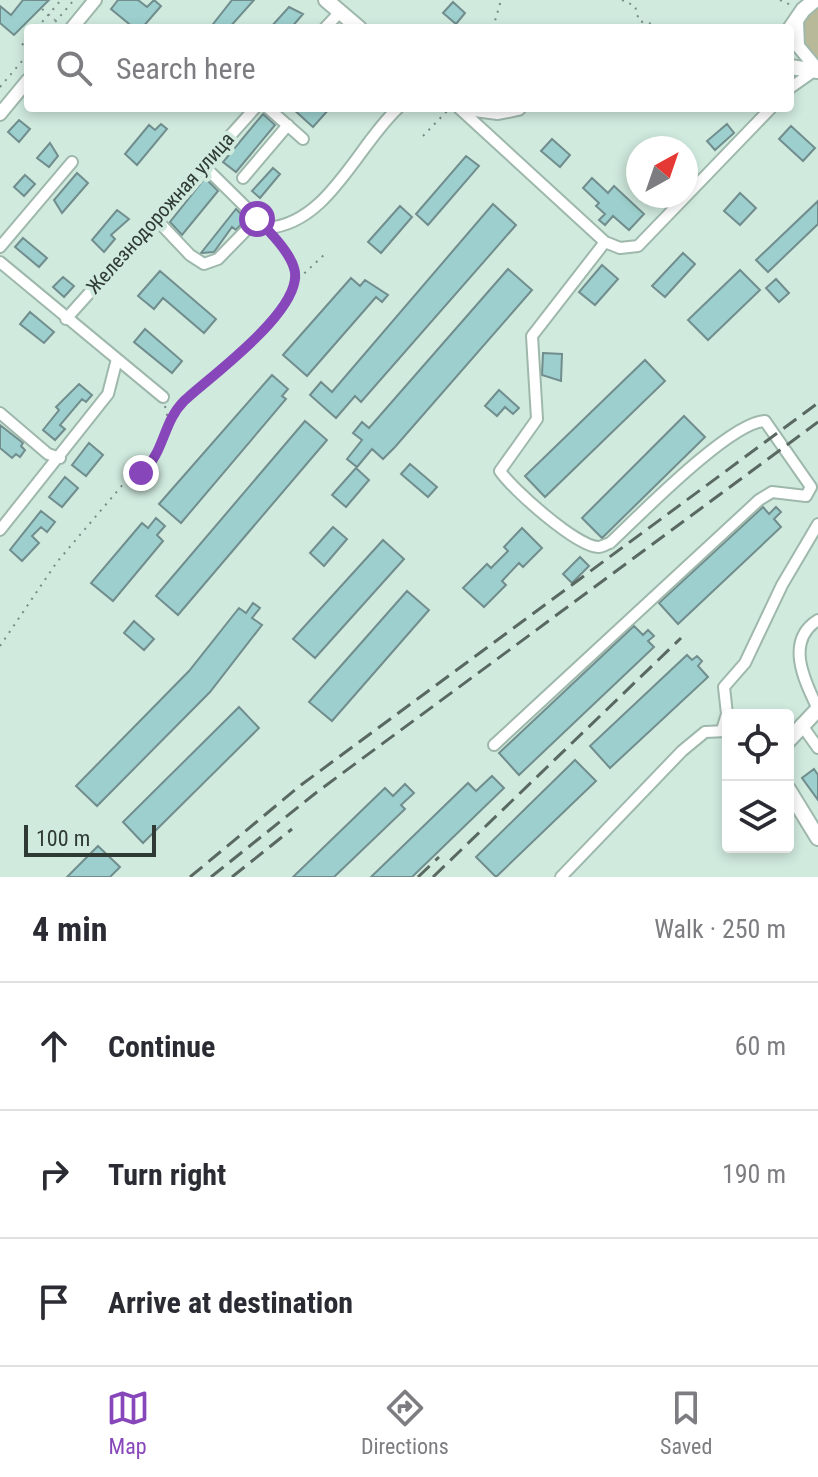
<!DOCTYPE html>
<html lang="en">
<head>
<meta charset="utf-8">
<style>
  body { margin:0; font-family:"Roboto Condensed",sans-serif; background:#f2f2f3; color:#2b2b33 }
  .controls { position:absolute; right:24px; bottom:24px; display:grid; overflow:hidden; border-radius:8px; box-shadow:0 4px 12px #0003 }
  .controls button { width:72px; height:72px; display:grid; place-items:center; padding:0; border:0; border-bottom:2px solid #e1e1e2; background:#fff; color:#2b2b33; font:40px sans-serif }
  .compass { position:absolute; left:626px; top:136px; width:72px; height:72px; border-radius:50%; background:#fff; box-shadow:0 4px 12px #0003; rotate:40deg }
  .scale { position:absolute; left:24px; bottom:20px; width:132px; box-sizing:border-box; padding-left:8px; border:4px solid #2f3a35; border-top:0; font-size:22px; line-height:28px; white-space:nowrap; color:#2f3a35; -webkit-text-stroke:6px #d0eade; paint-order:stroke }
  .stop { position:absolute; width:24px; height:24px; margin:-18px; border:6px solid #8746ba; border-radius:50%; background:#fff }
  .stop.end { background:#8746ba; border-color:#fff; box-shadow:0 2px 8px #0008 }
  .list { margin:0; padding:0; list-style:none }
  h2 { display:flex; justify-content:space-between; align-items:center; height:104px; margin:0; padding:0 32px; font-size:34px }
  h2 small { font-size:26px; font-weight:400; color:#7c7c81 }
  .list li { display:grid; grid-template-columns:52px 1fr auto; gap:24px; align-items:center; box-sizing:border-box; height:128px; padding:0 32px; border-top:2px solid #e1e1e2 }
  .list b { display:block; font-size:30px; white-space:nowrap }
  .list em { font-size:26px; font-style:normal; color:#7c7c81 }
  .icon { flex:none; width:44px; height:44px; fill:none; stroke:currentColor; stroke-width:2; stroke-linecap:round; stroke-linejoin:round }
  .map { position:relative; flex:none; width:818px; height:877px; overflow:hidden }
  .search { position:absolute; background:#fff; box-shadow:0 4px 12px #0003; left:24px; right:24px; top:24px; height:88px; display:flex; align-items:center; gap:20px; box-sizing:border-box; padding:0 28px; border-radius:8px; color:#7c7c81; font-size:30px }
  .sheet { height:488px; background:#fff }
  nav { display:flex; justify-content:space-around; align-items:center; box-sizing:border-box; height:112px; border-top:2px solid #e1e1e2; background:#fff; font-size:22px; color:#7c7c81 }
  nav a { display:grid; justify-items:center; gap:4px }
  nav .on { color:#8746ba }
  .map>svg:first-child { display:block }
  .green { fill:#b7b999 }
  .building { fill:#9ccfcd; stroke:#718d8d; stroke-width:2 }
  .lines { fill:none; stroke-linecap:round; stroke-linejoin:round }
  .minor-casing { stroke:#9fb8ac; stroke-width:14 }
  .major-casing { stroke:#9fb8ac; stroke-width:16 }
  .highway-casing { stroke:#9fb8ac; stroke-width:18 }
  .path { stroke:#798b83; stroke-width:2; stroke-dasharray:2 6; stroke-linecap:butt }
  .minor { stroke:#fff; stroke-width:10 }
  .major { stroke:#fff; stroke-width:12 }
  .highway { stroke:#fff; stroke-width:14 }
  .rail { stroke:#596861; stroke-width:3; stroke-dasharray:16 8; stroke-linecap:butt }
  .route { stroke:#8746ba; stroke-width:10 }
  .labels { text-anchor:middle; stroke-width:8; stroke-linejoin:round; paint-order:stroke }
  .street-label { font-size:20px; fill:#2f3a35; stroke:#d0eade }
</style>
</head>
<body>
<div class="map">
<svg width="818" height="877" viewBox="0 0 818 877">
  <rect width="100%" height="100%" fill="#d0eade"/>
  <path class="green" d="M 818,5 L 818,58 C 792,42 800,23 818,5 Z"/>
  <path class="building" d="M 23,0 L 49,0 L 14,35 L 0,23 L 0,6 L 11,15 Z
    M 118,0 L 138,0 L 147,7 L 154,0 L 161,6 L 142,28 L 134,28 L 111,9 Z
    M 232,0 L 254,0 L 229,28 L 210,28 Z
    M 453,2 L 465,13 L 456,24 L 443,13 Z
    M 289,7 L 303,14 L 291,28 L 270,28 Z
    M 292,108 L 330,108 L 313,127 Z
    M 263,114 L 275,125 L 236,172 L 223,162 Z
    M 19,120 L 30,129 L 19,142 L 8,132 Z
    M 161,124 L 167,129 L 137,165 L 125,154 L 149,125 L 155,130 Z
    M 727,124 L 734,133 L 715,150 L 707,141 Z
    M 791,126 L 815,148 L 803,161 L 779,139 Z
    M 552,139 L 570,155 L 560,167 L 541,151 Z
    M 50,143 L 58,156 L 49,167 L 37,158 Z
    M 466,156 L 479,166 L 428,225 L 416,214 Z
    M 273,168 L 280,174 L 260,198 L 252,191 Z
    M 77,173 L 88,183 L 62,213 L 54,200 Z
    M 25,175 L 35,184 L 24,196 L 14,187 Z
    M 205,178 L 218,191 L 182,235 L 170,222 Z
    M 592,178 L 608,193 L 614,186 L 644,214 L 629,230 L 613,216 L 605,225 L 599,220 L 605,214 L 596,206 L 599,203 L 583,188 Z
    M 740,193 L 756,208 L 740,225 L 724,211 Z
    M 818,201 L 818,224 L 768,272 L 756,260 Z
    M 493,204 L 516,225 L 361,402 L 355,396 L 336,418 L 310,395 L 321,382 L 332,392 Z
    M 400,206 L 412,217 L 381,253 L 368,242 Z
    M 236,209 L 246,219 L 236,230 L 232,227 L 214,252 L 201,253 Z
    M 117,210 L 129,219 L 111,235 L 115,239 L 104,252 L 92,240 Z
    M 23,238 L 47,258 L 39,267 L 15,247 Z
    M 683,253 L 695,264 L 665,297 L 652,286 Z
    M 602,265 L 618,279 L 595,305 L 579,292 Z
    M 508,269 L 532,290 L 395,447 L 383,459 L 372,449 L 357,467 L 347,459 L 362,440 L 353,433 L 362,422 L 369,428 Z
    M 740,270 L 760,290 L 708,340 L 688,320 Z
    M 160,271 L 216,319 L 204,333 L 163,298 L 154,309 L 138,296 Z
    M 63,277 L 74,286 L 64,297 L 53,287 Z
    M 351,278 L 360,286 L 365,280 L 388,295 L 382,302 L 376,297 L 307,376 L 283,355 Z
    M 776,279 L 789,293 L 779,302 L 766,288 Z
    M 30,312 L 54,332 L 44,343 L 20,324 Z
    M 145,329 L 182,361 L 172,373 L 134,342 Z
    M 543,353 L 562,354 L 561,381 L 542,375 Z
    M 645,360 L 665,381 L 545,497 L 525,476 Z
    M 272,375 L 288,389 L 282,396 L 286,399 L 181,523 L 159,504 Z
    M 79,384 L 92,395 L 86,402 L 82,399 L 60,425 L 65,429 L 55,440 L 43,430 L 59,410 L 56,407 Z
    M 499,390 L 519,408 L 513,414 L 505,407 L 497,416 L 485,406 Z
    M 684,416 L 705,437 L 602,538 L 582,518 Z
    M 305,421 L 327,440 L 178,615 L 156,596 Z
    M 0,425 L 23,443 L 21,446 L 25,450 L 20,457 L 16,454 L 12,458 L 0,448 Z
    M 89,443 L 103,455 L 86,476 L 72,465 Z
    M 410,464 L 437,487 L 428,497 L 401,474 Z
    M 356,468 L 369,480 L 346,507 L 332,495 Z
    M 65,477 L 78,488 L 62,507 L 49,497 Z
    M 763,507 L 769,514 L 776,507 L 781,512 L 774,519 L 781,527 L 678,624 L 659,603 Z
    M 41,511 L 55,522 L 47,532 L 41,527 L 32,536 L 39,543 L 22,561 L 10,550 Z
    M 156,518 L 165,526 L 157,535 L 163,541 L 113,601 L 91,583 L 142,523 L 148,528 Z
    M 333,527 L 347,539 L 324,566 L 310,553 Z
    M 522,528 L 542,548 L 523,567 L 519,563 L 502,581 L 506,585 L 484,607 L 463,588 L 487,564 L 491,568 L 508,551 L 504,547 Z
    M 383,540 L 404,559 L 315,658 L 293,639 Z
    M 580,557 L 589,566 L 572,583 L 563,574 Z
    M 407,591 L 429,610 L 332,721 L 309,702 Z
    M 253,603 L 260,608 L 252,618 L 262,625 L 210,692 L 97,806 L 76,786 L 189,671 L 239,608 L 246,613 Z
    M 134,621 L 154,639 L 144,650 L 124,633 Z
    M 634,626 L 643,635 L 648,630 L 654,636 L 648,641 L 654,647 L 519,775 L 499,753 Z
    M 687,655 L 692,660 L 697,656 L 702,661 L 698,666 L 708,677 L 610,768 L 590,746 Z
    M 239,707 L 259,728 L 143,843 L 123,822 Z
    M 575,760 L 596,781 L 496,877 L 476,857 Z
    M 814,769 L 818,775 L 818,800 L 802,778 Z
    M 492,776 L 504,788 L 412,877 L 371,877 L 468,783 L 476,791 Z
    M 405,784 L 414,793 L 401,805 L 405,809 L 334,877 L 293,877 L 385,788 L 393,796 Z
    M 98,846 L 120,867 L 110,877 L 67,877 Z"/>
  <g class="lines">
    <g class="minor-casing">
      <path id="minor" d="M 325,28 L 340,12
        M 790,88 L 814,71
        M 268,108 L 303,139
        M 459,108 L 605,242 L 620,248 L 638,246 L 771,108
        M 203,165 L 267,228 C 328,224 357,146 398,108
        M 243,178 L 288,125
        M 155,218 L 190,255 L 204,264 L 218,259 L 257,219
        M 0,247 L 72,162
        M 0,262 L 163,397
        M 66,319 L 255,108
        M 0,413 L 48,454 L 60,458
        M 0,530 L 108,394 L 117,359
        M 818,709 C 805,682 784,641 818,620
        M 801,724 L 818,748
        M 722,730 L 727,714 L 724,687 L 745,663 L 782,585 L 818,524
        M 494,745 L 759,500 L 772,492 L 806,496 L 811,487 L 765,421 C 730,422 639,516 610,543 C 606,544 602,547 598,547 C 576,546 512,489 500,471 L 537,419 L 532,336 L 605,242
        M 561,877 L 682,751 L 705,732 L 727,731"/>
    </g>
    <g class="major-casing">
      <path id="major" d="M 797,21 L 798,46 L 818,70
        M 72,28 L 95,0
        M 0,114 L 28,80"/>
    </g>
    <g class="highway-casing">
      <path id="highway" d="M 326,0 L 359,28
        M 790,29 L 803,10 L 815,0
        M 790,67 L 818,71
        M 467,108 L 498,112 L 518,108
        M 788,741 L 818,709
        M 788,789 L 818,838"/>
    </g>
    <path class="path" d="M 622,0 L 635,6 L 639,21 L 670,28
      M 780,0 L 793,6
      M 42,9 L 55,20
      M 37,28 L 61,0
      M 50,28 L 74,0
      M 493,28 L 501,0
      M 22,45 L 28,38
      M 0,87 L 28,54
      M 423,136 L 449,109
      M 273,238 L 294,267 L 295,281
      M 165,406 L 168,419
      M 0,646 L 57,562 L 125,482 L 154,463 L 168,421 L 183,402 L 241,354 L 283,304 L 295,282 L 326,253"/>
    <use href="#minor" class="minor"/>
    <use href="#major" class="major"/>
    <use href="#highway" class="highway"/>
    <path class="rail" d="M 190,877 L 301,785 L 818,403
      M 211,877 L 317,792 L 818,422
      M 232,877 L 292,829
      M 418,877 L 439,857
      M 433,877 L 681,638"/>
  </g>
  <g class="lines">
    <path class="route" d="M 141,473 C 165,453 162,423 184,401 C 209,377 307,308 294,268 C 289,251 269,231 257,219"/>
  </g>
  <g class="labels">
    <g class="street-label">
      <text transform="translate(160 213) rotate(-48)" y="7">Железнодорожная улица</text>
    </g>
  </g>
</svg>
<div class="controls">
<button><svg class="icon" aria-label="locate" viewBox="0 0 24 24"><circle cx="12" cy="12" r="6"/><path d="M12 2v4M12 18v4M2 12h4M18 12h4"/></svg></button>
<button><svg class="icon" aria-label="layers" viewBox="0 0 24 24"><path d="M12 4l9 5-9 5-9-5zM3 14l9 5 9-5"/></svg></button>
</div>
<svg class="compass" viewBox="-18 -18 36 36"><path d="M0-13l5 13h-10z" fill="#e53935"/><path d="M0 13l5-13h-10z" fill="#7c7c81"/></svg>
<div class="scale">100 m</div>
<div class="stop" style="left:257px;top:219px"></div>
<div class="stop end" style="left:141px;top:473px"></div>
<div class="search"><svg class="icon" aria-label="search" viewBox="0 0 24 24"><circle cx="10" cy="10" r="6"/><path d="M15 15l6 6"/></svg>Search here</div>
</div>
<section class="sheet">
<h2>4 min<small>Walk · 250 m</small></h2>
<ul class="list">
<li><svg class="icon" aria-label="ahead" viewBox="0 0 24 24"><path d="M12 20V5M6 11l6-6 6 6"/></svg><div><b>Continue</b></div><em>60 m</em></li>
<li><svg class="icon" aria-label="right" viewBox="0 0 24 24"><path d="M7 20v-9h11M14 6l5 5-5 5"/></svg><div><b>Turn right</b></div><em>190 m</em></li>
<li><svg class="icon" aria-label="arrive" viewBox="0 0 24 24"><path d="M6 21V4h12l-3 4 3 4H6"/></svg><div><b>Arrive at destination</b></div></li>
</ul>
</section>
<nav>
<a class="on"><svg class="icon" aria-label="map" viewBox="0 0 24 24"><path d="M3 6l6-2 6 2 6-2v14l-6 2-6-2-6 2zM9 4v14M15 6v14"/></svg>Map</a>
<a><svg class="icon" aria-label="directions" viewBox="0 0 24 24"><path d="M12 3l9 9-9 9-9-9zM9 14v-3h6M13 9l2 2-2 2"/></svg>Directions</a>
<a><svg class="icon" aria-label="saved" viewBox="0 0 24 24"><path d="M7 4h10v16l-5-4-5 4z"/></svg>Saved</a>
</nav>
</body>
</html>
